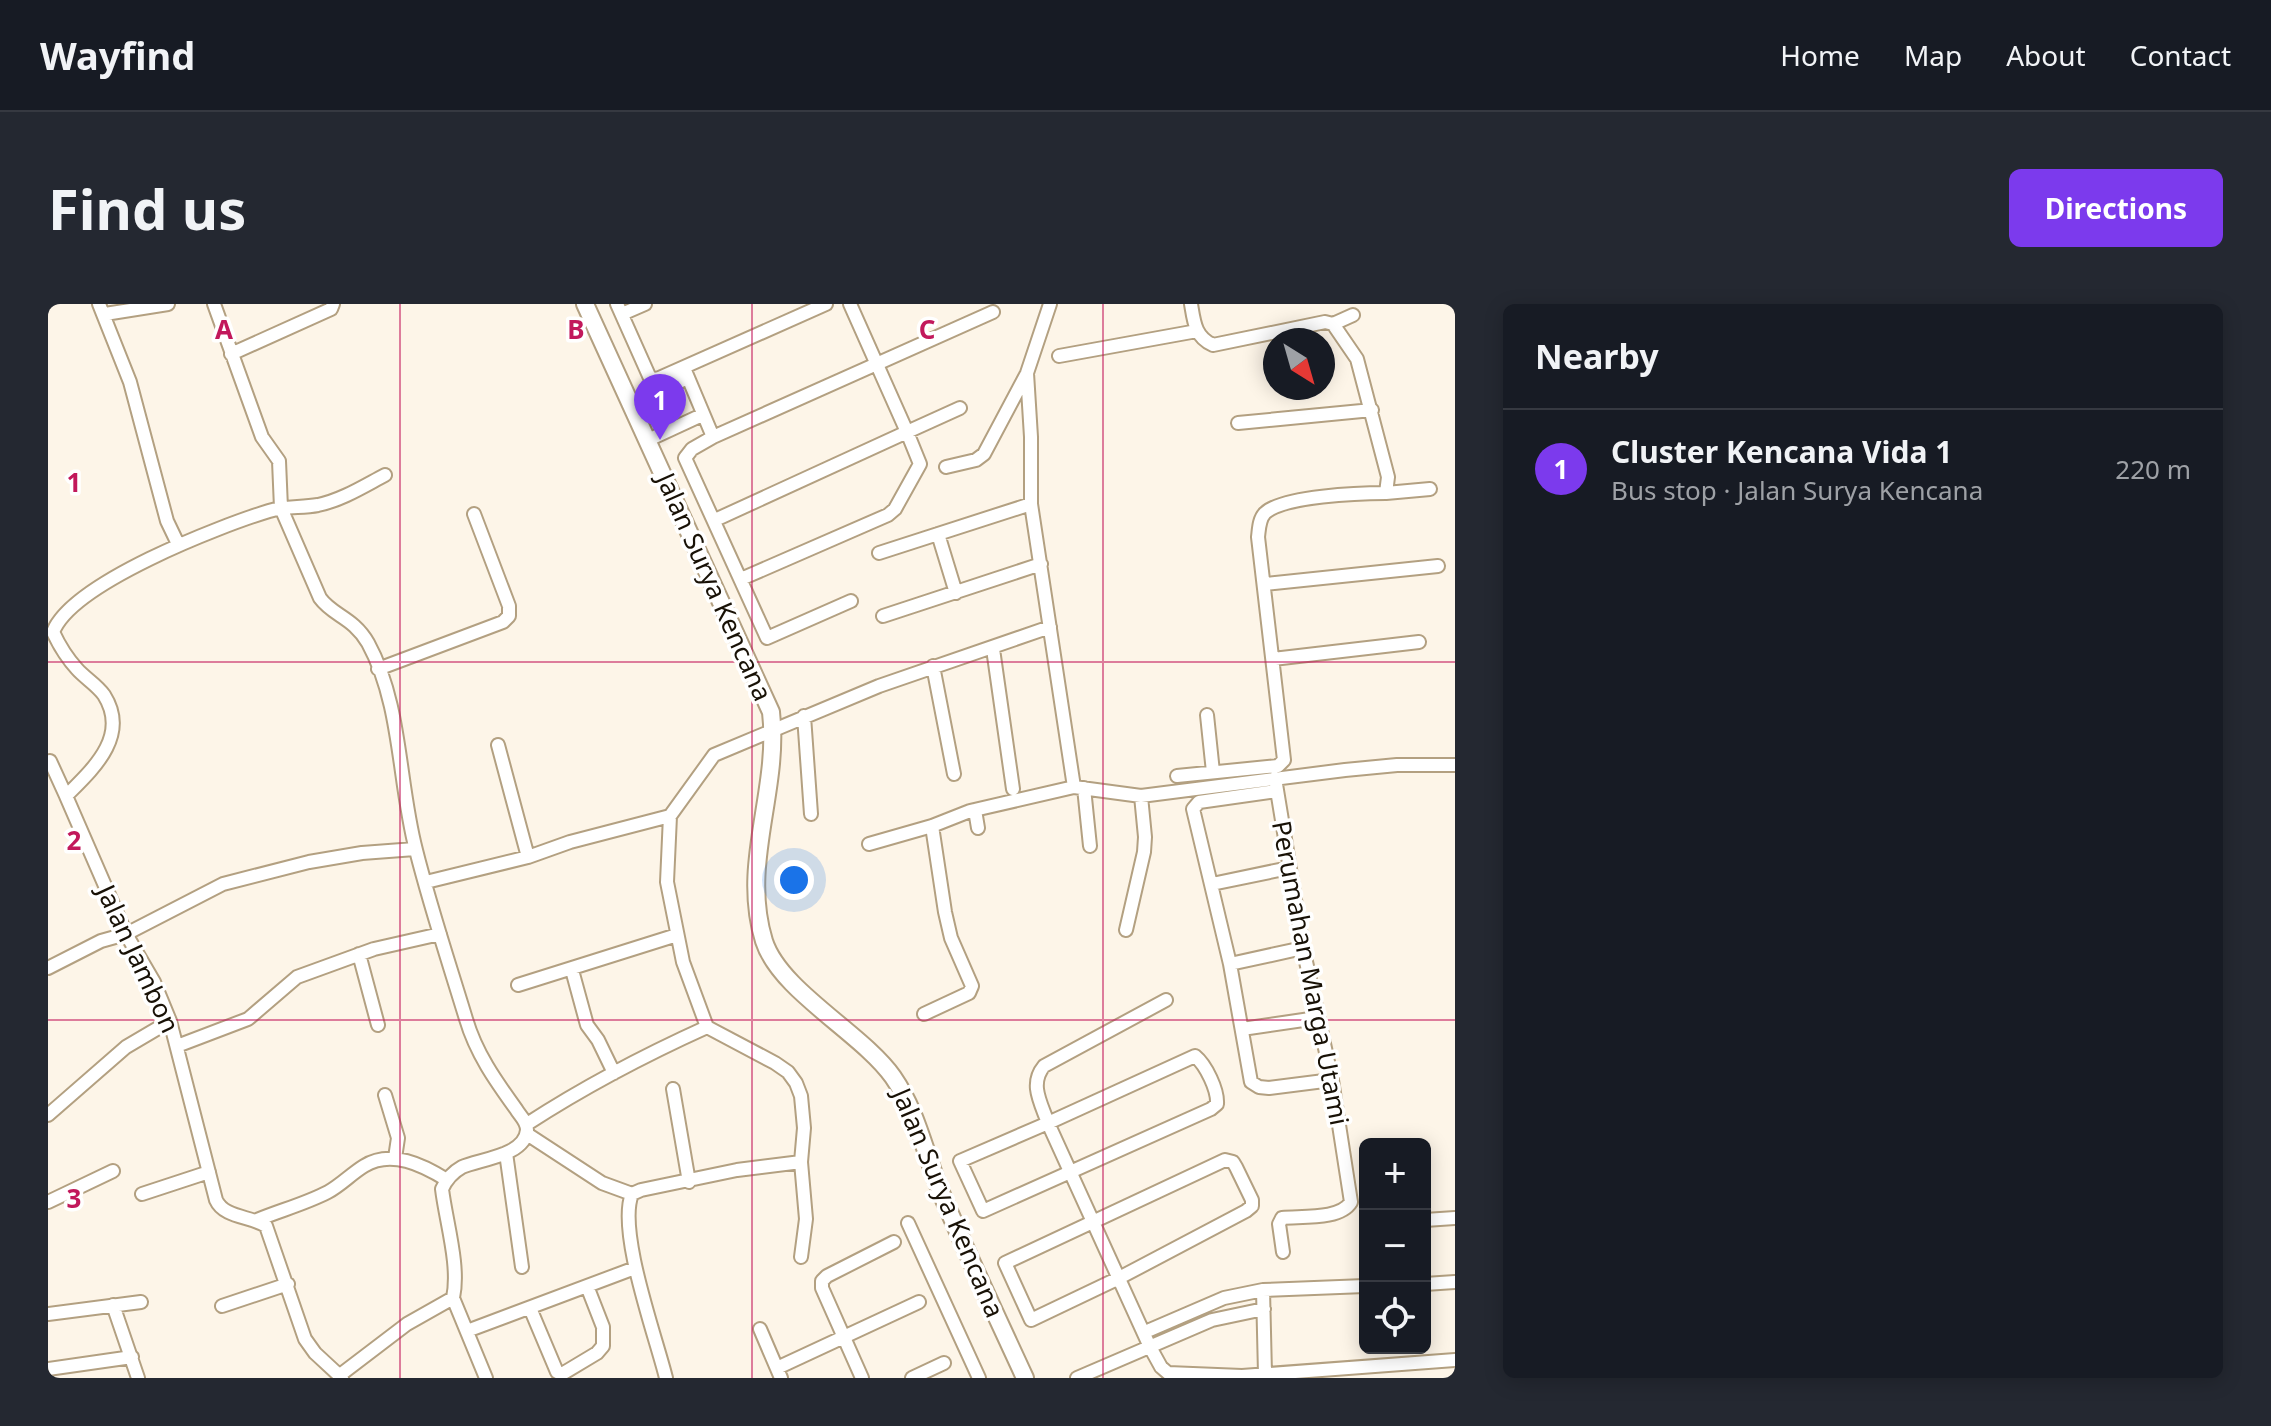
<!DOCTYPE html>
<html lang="en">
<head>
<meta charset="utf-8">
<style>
  body { margin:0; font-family:"Noto Sans",sans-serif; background:#242831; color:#f1f3f6 }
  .controls { position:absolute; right:24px; bottom:24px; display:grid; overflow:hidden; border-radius:12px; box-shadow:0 4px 20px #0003 }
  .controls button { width:72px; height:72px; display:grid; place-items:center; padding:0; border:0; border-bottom:2px solid #363941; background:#171b24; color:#f1f3f6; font:40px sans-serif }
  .compass { position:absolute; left:1215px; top:24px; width:72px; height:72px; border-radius:50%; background:#171b24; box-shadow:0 4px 20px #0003; rotate:143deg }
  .you { position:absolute; left:746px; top:576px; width:28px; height:28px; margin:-20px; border:6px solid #fff; border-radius:50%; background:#1a73e8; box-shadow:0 0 0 12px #1a73e833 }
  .badge { display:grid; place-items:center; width:52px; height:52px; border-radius:50%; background:#7c3aed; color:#fff; font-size:26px; font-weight:700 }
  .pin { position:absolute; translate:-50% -66px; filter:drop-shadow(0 2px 4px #0008) }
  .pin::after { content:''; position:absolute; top:42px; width:28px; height:24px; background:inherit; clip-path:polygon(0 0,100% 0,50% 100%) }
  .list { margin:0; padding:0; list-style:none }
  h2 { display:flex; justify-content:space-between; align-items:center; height:104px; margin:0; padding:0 32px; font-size:34px }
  h2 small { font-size:26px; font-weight:400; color:#9ea1a6 }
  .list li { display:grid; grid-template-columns:52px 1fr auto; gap:24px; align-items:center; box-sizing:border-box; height:120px; padding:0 32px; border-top:2px solid #363941 }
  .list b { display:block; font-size:30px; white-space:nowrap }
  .list p { margin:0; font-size:26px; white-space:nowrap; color:#9ea1a6 }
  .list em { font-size:26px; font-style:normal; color:#9ea1a6 }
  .icon { flex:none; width:44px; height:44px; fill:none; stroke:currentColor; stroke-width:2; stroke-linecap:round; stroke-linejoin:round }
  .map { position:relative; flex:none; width:1407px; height:1074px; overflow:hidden; border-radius:12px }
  header { display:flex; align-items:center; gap:48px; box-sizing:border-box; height:112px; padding:0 40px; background:#171b24; border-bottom:2px solid #363941 }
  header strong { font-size:38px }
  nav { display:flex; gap:44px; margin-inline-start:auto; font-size:28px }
  .intro { display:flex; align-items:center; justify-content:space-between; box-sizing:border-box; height:192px; padding:0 48px }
  h1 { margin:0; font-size:56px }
  .button { padding:20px 36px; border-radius:12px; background:#7c3aed; color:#fff; font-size:28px; font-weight:700 }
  main { display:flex; gap:48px; padding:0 48px }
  aside { flex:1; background:#171b24; border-radius:12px; box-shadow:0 4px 20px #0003 }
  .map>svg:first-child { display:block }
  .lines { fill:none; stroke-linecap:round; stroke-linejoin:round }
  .minor-casing { stroke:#b3a081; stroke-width:16 }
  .tertiary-casing { stroke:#b3a081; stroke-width:20 }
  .minor { stroke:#fff; stroke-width:12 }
  .tertiary { stroke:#fff; stroke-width:16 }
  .grid { fill:none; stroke:#c2185b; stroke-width:2; stroke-opacity:0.55 }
  .labels { text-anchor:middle; stroke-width:7; stroke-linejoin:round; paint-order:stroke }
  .street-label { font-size:26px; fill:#181106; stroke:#fff }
  .grid-label { font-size:26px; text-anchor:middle; font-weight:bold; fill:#c2185b; stroke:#fff; stroke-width:7; stroke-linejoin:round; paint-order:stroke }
</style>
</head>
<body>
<header>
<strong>Wayfind</strong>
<nav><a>Home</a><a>Map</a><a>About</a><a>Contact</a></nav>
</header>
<div class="intro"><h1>Find us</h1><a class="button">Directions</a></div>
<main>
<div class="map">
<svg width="1407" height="1074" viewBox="0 0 1407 1074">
  <rect width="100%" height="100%" fill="#fdf5e8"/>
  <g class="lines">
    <g class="minor-casing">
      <path id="minor" d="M 51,0 L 82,78 L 119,217 L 130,240
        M 166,0 L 214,133 L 231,157 L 233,204 L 272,294 C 285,312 305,313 320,339 C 354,401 350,478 368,546 C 382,602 401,659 418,715 C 428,749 447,776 468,805 C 472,812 479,817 479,826 C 477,852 432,855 414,863 C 405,868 398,876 394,885 C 398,918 412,962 405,994 L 359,1020 L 292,1071
        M 569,0 L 602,74 L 609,75 L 778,0
        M 1002,0 L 979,69 L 983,133 L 983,200 L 1026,483
        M 57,10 L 120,0
        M 574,10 L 597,0
        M 1285,20 L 1305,11
        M 183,50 L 283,5 L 285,0
        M 1011,52 L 1149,27
        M 636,64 L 665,133
        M 583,99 L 640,74
        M 1190,119 L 1324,106
        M 600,136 L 654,111
        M 898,163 L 928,156 L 936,150 L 978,71
        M 1338,189 L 1382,185
        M 667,216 L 859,128 L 802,0
        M 890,230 L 908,289
        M 831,249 L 983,200
        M 693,275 L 840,211 L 847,205 L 872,160 L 859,128 L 912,104
        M 1217,280 L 1390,262
        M 803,297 L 719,334 L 637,154 L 644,145 L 665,133 L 945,8
        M 835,312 L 993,260
        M 945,345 L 965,485
        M 1225,355 L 1371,338
        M 885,362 L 906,470
        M 330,365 L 455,318 L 461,312 L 461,302 L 426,210
        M 1159,411 L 1165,468
        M 756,412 L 763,510
        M 450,441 L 480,553
        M 2,457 L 18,492
        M 1129,472 L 1230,462 L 1236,456 L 1210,233 C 1211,225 1211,215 1217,209 C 1235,192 1312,189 1338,189 L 1340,173 L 1309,55 L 1285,20 L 1277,18 L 1165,41 C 1147,33 1146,18 1143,0
        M 1227,474 L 1255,644 L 1284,776 L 1303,898 C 1292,916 1254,912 1234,914 L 1231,920 L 1235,948
        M 1036,484 L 1042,542
        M 1228,487 L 1151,498 L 1145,505 L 1182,660 L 1203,778 L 1211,783 L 1221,784 L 1284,776
        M 927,506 L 930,524
        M 622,512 L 619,578 L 635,658 L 659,723 L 727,759 L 740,768 L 748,779 L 753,792 L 756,824 L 753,858 L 758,915 L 753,953
        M 821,540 L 884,522 L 922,507 L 1026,483 L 1093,492 L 1297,466 L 1349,461 L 1407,461
        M 378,578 L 480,553 L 522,538 L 622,512 L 666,451 L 831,382 L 1002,323
        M 1164,580 L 1241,564
        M 1078,626 L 1096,548 L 1097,533 L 1093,492
        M 311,650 L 330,721
        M 1182,660 L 1255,644
        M 0,664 L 53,637 L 78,630 L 175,580 L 261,558 L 314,549 L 367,545
        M 524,666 L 539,721 L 550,736 L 566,769
        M 470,681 L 629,631
        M 1118,696 L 996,762 C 981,780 993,799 1000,819 L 1147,752 C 1158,761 1170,786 1169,800 L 1163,805 L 935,907 L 912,857 L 1000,819 L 1102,1043 L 1113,1063 L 1120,1069 L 1194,1072 L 1407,1056
        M 876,710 L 921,689 L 924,682 L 903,634 L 897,608 L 884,522
        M 1194,725 L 1269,714
        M 129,742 L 200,715 L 249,673 L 326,645 L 392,630
        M 625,785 L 641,878
        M 337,791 L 350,834 L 347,854
        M 0,811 L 78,743 L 122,717
        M 479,820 C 536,783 597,751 659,723
        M 479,830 L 554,879 L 584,890
        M 458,849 L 474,963
        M 1177,856 L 1185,858 L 1188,863 L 1204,896 L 1204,902 L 1198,907 L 1071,974 L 983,1016 L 957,959 Z
        M 94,890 L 161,868
        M 0,898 L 65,867
        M 209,916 C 233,906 257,900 280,888 C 293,881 303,870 316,862 C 343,845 375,861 399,876
        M 1377,916 L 1407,914
        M 860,919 L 931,1074
        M 1377,980 L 1407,978
        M 1215,986 L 1317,982
        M 405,994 L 438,1074
        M 65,1001 L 90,1074
        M 174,1002 L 240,980
        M 482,1004 L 509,1068 L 514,1070 L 549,1049 L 555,1042 L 555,1023 L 539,982
        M 0,1010 L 93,998
        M 712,1025 L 733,1074
        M 419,1027 L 587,964
        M 1097,1028 L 1176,994 L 1215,986 L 1217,1070
        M 729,1064 L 871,998
        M 0,1065 L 84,1053
        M 294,1074 L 267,1049 L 257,1035 L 218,922 C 203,912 176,914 168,896 L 122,717 L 106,678 L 78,630 L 18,492 C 45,465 82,432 56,391 C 49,381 37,374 29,365 C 19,354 11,341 5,328 C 24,279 172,222 221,207 C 237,202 253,204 270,201 C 294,196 316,182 337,171
        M 618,1074 C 608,1033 569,927 584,890 L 593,886 L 689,866 L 753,858
        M 814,1074 L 774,984 L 774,977 L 779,972 L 846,938
        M 864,1074 L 896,1059
        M 1029,1074 L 1164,1016 L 1216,1005"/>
    </g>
    <g class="tertiary-casing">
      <path id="tertiary" d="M 537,0 L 723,408 C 732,487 692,559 716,637 C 732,687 814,729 845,773 C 870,809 877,851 894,891 C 920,952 949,1013 977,1074"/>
    </g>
    <use href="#minor" class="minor"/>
    <use href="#tertiary" class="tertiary"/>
  </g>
  <path class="grid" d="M 352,0 L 352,1074M 704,0 L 704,1074M 1055,0 L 1055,1074M 0,358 L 1407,358M 0,716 L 1407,716"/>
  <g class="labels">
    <g class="street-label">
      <text transform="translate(666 283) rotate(66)" y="9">Jalan Surya Kencana</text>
      <text transform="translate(90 655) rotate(65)" y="9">Jalan Jambon</text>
      <text transform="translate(1262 669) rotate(79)" y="9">Perumahan Marga Utami</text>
      <text transform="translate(900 899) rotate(67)" y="9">Jalan Surya Kencana</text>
    </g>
  </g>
  <g class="grid-label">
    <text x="176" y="35">A</text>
    <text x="528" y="35">B</text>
    <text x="879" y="35">C</text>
    <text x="26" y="188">1</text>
    <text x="26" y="546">2</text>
    <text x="26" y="904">3</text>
  </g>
</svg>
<div class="controls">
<button>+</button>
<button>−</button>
<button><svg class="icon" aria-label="locate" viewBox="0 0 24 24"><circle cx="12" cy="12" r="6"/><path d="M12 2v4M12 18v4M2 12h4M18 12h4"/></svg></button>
</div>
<svg class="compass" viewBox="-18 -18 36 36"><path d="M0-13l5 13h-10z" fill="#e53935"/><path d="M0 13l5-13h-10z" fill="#9ea1a6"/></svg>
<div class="you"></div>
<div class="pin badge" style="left:612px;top:136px">1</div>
</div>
<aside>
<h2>Nearby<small></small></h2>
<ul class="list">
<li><span class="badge">1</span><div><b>Cluster Kencana Vida 1</b><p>Bus stop · Jalan Surya Kencana</p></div><em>220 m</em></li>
</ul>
</aside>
</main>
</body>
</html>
